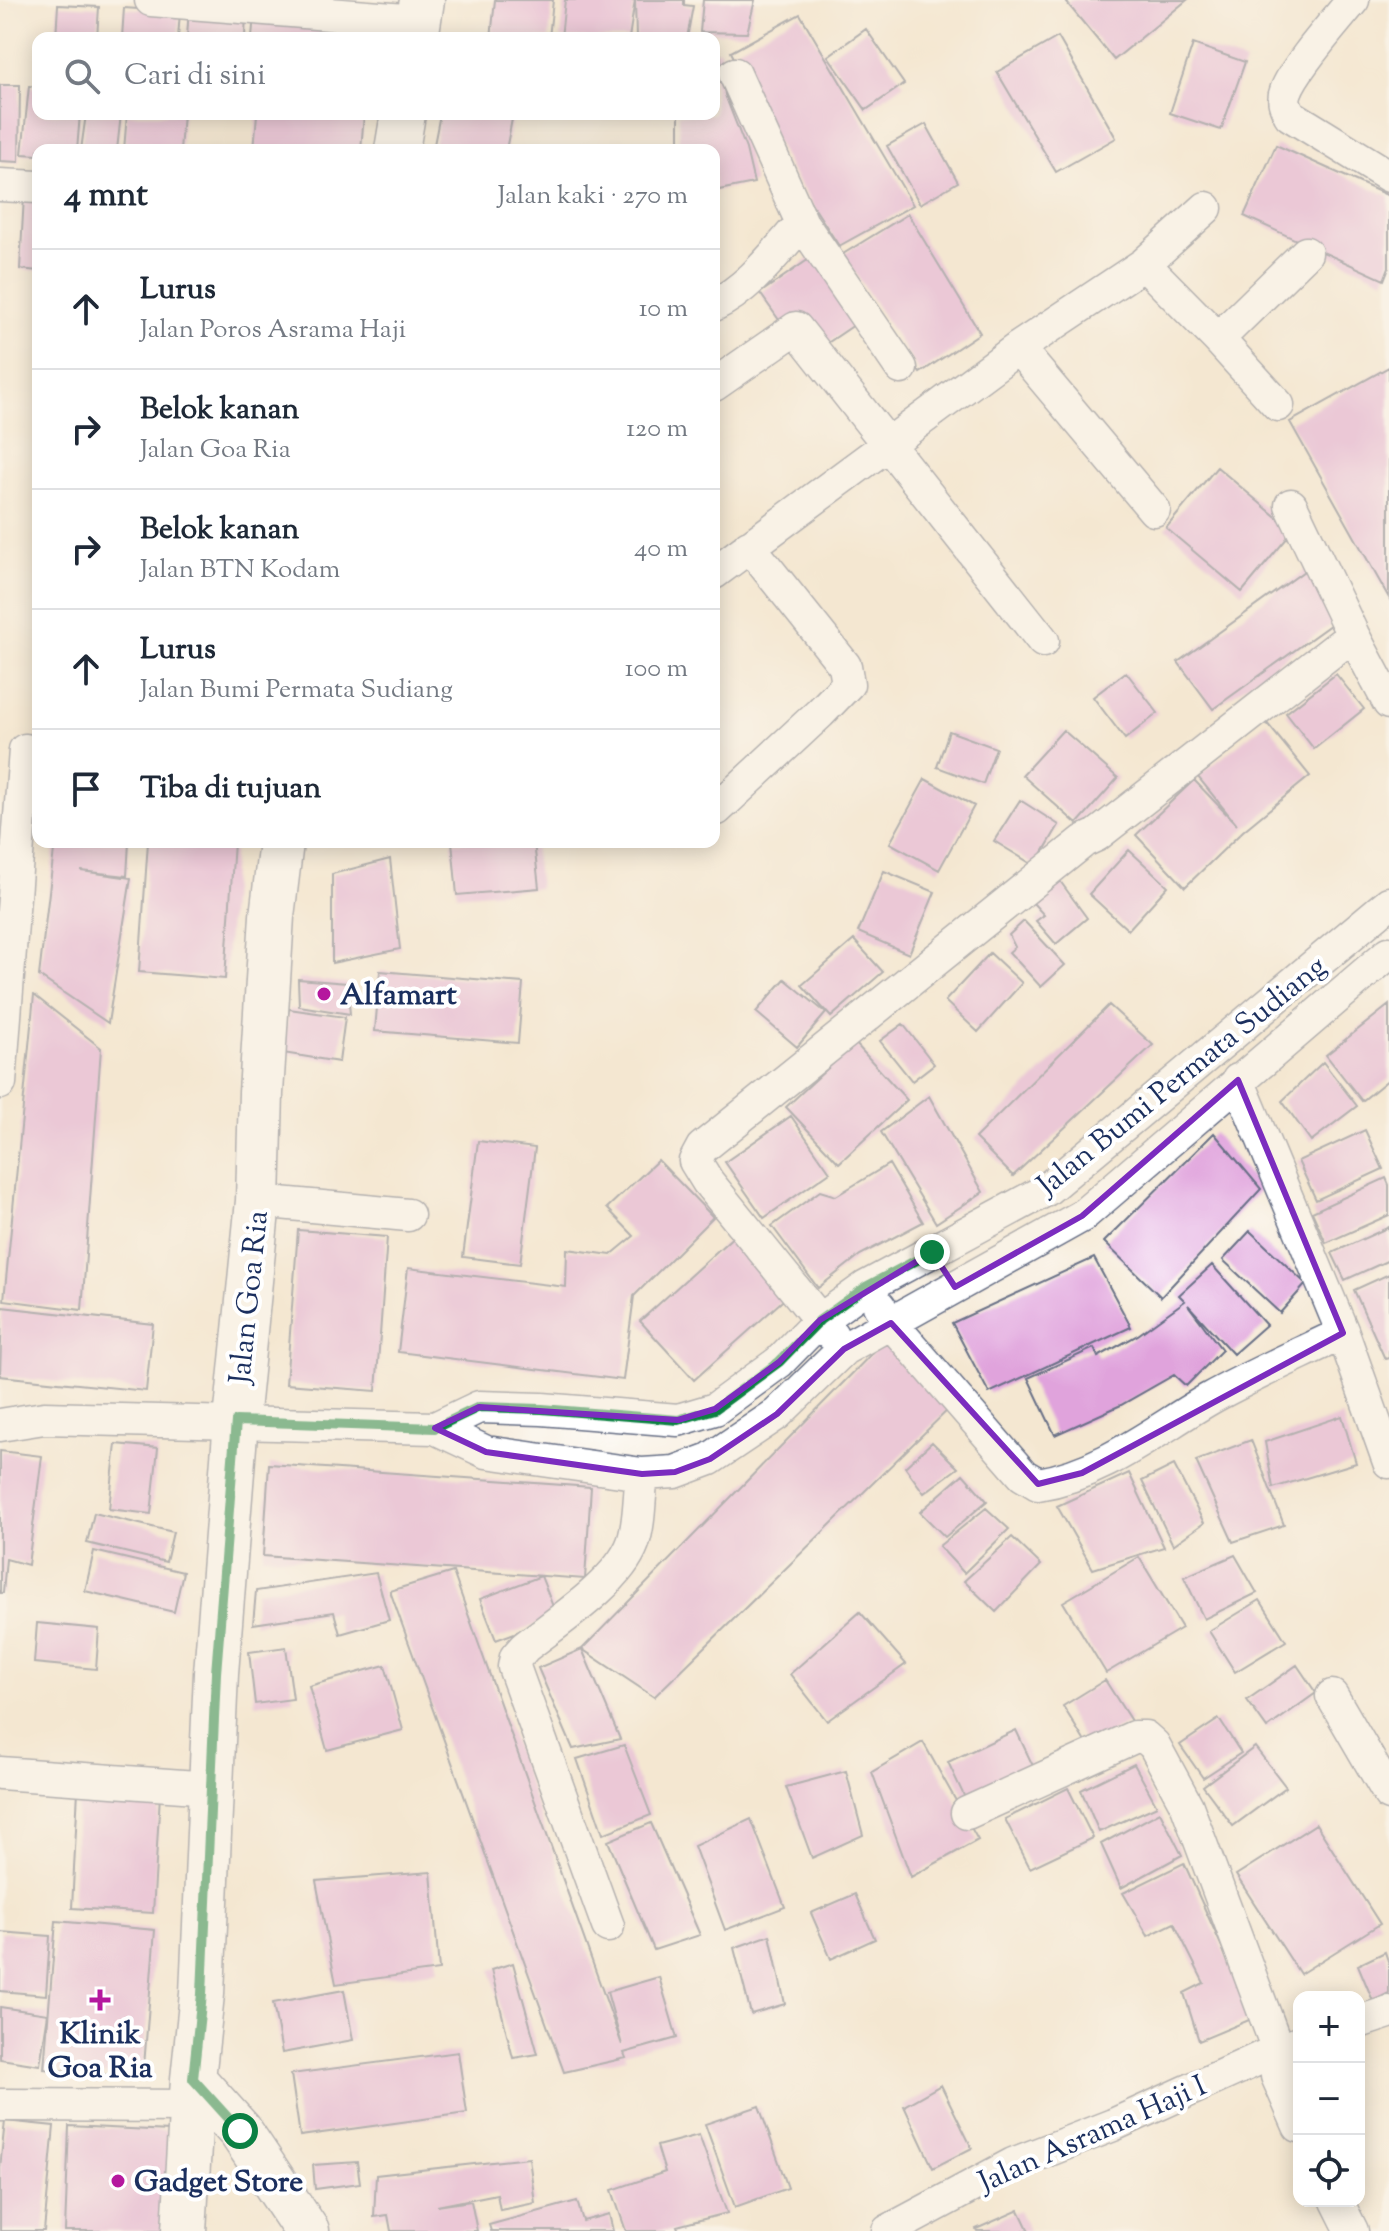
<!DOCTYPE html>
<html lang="id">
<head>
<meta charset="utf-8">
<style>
  body { margin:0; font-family:"Sorts Mill Goudy",serif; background:#f2f2f3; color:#1f2937 }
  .controls { position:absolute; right:24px; bottom:24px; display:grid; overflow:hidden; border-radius:16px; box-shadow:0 4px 20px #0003 }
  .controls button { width:72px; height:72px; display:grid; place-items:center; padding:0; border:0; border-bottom:2px solid #e0e1e3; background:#fff; color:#1f2937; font:40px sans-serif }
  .stop { position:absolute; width:24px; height:24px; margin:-18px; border:6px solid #0b8043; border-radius:50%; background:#fff }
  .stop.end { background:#0b8043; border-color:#fff; box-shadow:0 2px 8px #0008 }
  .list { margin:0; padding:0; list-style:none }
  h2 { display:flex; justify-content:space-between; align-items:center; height:104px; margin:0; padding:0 32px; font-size:34px }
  h2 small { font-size:26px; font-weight:400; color:#747a83 }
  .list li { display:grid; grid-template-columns:52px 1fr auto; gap:24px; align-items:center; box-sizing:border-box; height:120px; padding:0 32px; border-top:2px solid #e0e1e3 }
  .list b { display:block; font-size:30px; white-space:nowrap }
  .list p { margin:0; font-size:26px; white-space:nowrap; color:#747a83 }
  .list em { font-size:26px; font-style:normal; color:#747a83 }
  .icon { flex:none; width:44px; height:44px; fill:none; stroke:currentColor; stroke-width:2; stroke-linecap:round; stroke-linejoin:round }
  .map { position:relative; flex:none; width:1389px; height:2231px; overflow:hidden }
  .search { position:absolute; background:#fff; box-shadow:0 4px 20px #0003; left:32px; top:32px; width:688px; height:88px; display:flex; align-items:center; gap:20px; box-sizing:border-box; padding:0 28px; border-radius:16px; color:#747a83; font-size:30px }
  .panel { position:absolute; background:#fff; box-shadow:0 4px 20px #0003; left:32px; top:144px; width:688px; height:704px; border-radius:16px }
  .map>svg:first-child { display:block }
  .building { fill:#e0a3dc }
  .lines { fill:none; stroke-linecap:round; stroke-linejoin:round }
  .street-casing { stroke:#676f86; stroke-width:35 }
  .secondary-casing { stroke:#676f86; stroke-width:47 }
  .street { stroke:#fff; stroke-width:32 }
  .secondary { stroke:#fff; stroke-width:44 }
  .route { stroke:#0b8043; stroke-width:10 }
  .marked { fill:none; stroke:#7b2cbf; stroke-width:6; stroke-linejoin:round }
  .poi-dot { fill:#b5179e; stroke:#fff; stroke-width:3 }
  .labels { text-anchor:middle; stroke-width:8; stroke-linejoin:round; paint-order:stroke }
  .poi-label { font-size:30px; font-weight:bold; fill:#1b2f5e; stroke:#fff; text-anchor:start }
  .street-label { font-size:30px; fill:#1b2f5e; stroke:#fff }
</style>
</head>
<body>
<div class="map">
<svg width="1389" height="2231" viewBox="0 0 1389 2231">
  <rect width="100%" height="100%" fill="#fff"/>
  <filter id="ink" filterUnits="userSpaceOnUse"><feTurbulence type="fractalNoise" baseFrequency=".0125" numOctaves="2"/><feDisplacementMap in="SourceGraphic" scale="16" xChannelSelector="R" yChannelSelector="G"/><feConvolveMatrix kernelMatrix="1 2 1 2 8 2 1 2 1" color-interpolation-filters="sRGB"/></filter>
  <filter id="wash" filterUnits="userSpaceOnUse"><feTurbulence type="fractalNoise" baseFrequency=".006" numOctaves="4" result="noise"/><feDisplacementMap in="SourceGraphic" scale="32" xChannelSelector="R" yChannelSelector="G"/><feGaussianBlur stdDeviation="1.8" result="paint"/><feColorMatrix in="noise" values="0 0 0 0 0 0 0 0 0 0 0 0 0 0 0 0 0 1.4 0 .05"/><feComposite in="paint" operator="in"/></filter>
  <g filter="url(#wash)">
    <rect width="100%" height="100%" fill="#f4e7d1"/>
    <g id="blocks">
      <path class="building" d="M 495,0 L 553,0 L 549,38 L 491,38 Z
        M 565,0 L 684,0 L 684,5 L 693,6 L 687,38 L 636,38 L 635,0 L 629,38 L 561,38 Z
        M 703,0 L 755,0 L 747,33 L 700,32 Z
        M 1070,0 L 1187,0 L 1114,60 L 1067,3 Z
        M 58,5 L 99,7 L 97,38 L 56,38 Z
        M 189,7 L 246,10 L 245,38 L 187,38 Z
        M 124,8 L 180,12 L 178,38 L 122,38 Z
        M 254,13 L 330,19 L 328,38 L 252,38 Z
        M 800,14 L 913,205 L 839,246 L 790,170 L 731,52 Z
        M 372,18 L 373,38 L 335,38 L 334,20 Z
        M 866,29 L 904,84 L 866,110 L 828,56 Z
        M 1058,37 L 1116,138 L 1056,172 L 997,72 Z
        M 1193,44 L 1245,62 L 1221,130 L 1170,113 Z
        M 714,50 L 720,50 L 725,95 L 746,149 L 754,183 L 714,191 L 714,150 L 679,150 L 679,114 L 714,114 Z
        M 0,85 L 20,85 L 19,162 L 0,161 Z
        M 29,86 L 38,87 L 38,114 L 80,114 L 77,150 L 38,150 L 38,155 L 22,154 Z
        M 86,114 L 121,114 L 117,150 L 81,150 Z
        M 127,114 L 183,114 L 180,150 L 124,150 Z
        M 257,114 L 364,114 L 361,150 L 254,150 Z
        M 440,114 L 513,114 L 506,150 L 433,150 Z
        M 926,124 L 958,182 L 920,204 L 887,146 Z
        M 1276,145 L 1389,196 L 1389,267 L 1384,280 L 1244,216 Z
        M 24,196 L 38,197 L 38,271 L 20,269 Z
        M 908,214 L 980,333 L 920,373 L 843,254 Z
        M 815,255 L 860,321 L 820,348 L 784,327 L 760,293 Z
        M 1389,367 L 1389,598 L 1290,422 Z
        M 1217,467 L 1293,531 L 1242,592 L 1166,528 Z
        M 1307,569 L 1341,617 L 1213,709 L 1178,662 Z
        M 1126,672 L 1158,713 L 1125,739 L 1093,697 Z
        M 1336,674 L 1364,709 L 1314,749 L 1286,713 Z
        M 1266,722 L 1310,776 L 1243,831 L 1185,887 L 1136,835 L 1194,780 L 1237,825 L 1198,777 Z
        M 1063,730 L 1118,778 L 1077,824 L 1022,775 Z
        M 949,731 L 996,748 L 983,784 L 937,767 Z
        M 925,779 L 974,806 L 939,870 L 890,843 Z
        M 1020,800 L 1059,825 L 1035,866 L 994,841 Z
        M 55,842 L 129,842 L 127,876 L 81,871 L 131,878 L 108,1023 L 39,976 Z
        M 148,842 L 234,842 L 225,979 L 139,972 Z
        M 452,842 L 534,842 L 539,888 L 457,895 Z
        M 1129,850 L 1168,886 L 1128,930 L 1089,894 Z
        M 390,859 L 400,949 L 332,963 L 332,874 Z
        M 884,871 L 935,892 L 909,954 L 858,932 Z
        M 1060,881 L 1087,918 L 1056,944 L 1036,921 L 1044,915 L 1033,903 Z
        M 1024,921 L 1065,965 L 1041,987 L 1009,952 L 1015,947 L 1009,935 Z
        M 854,940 L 883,972 L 831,1017 L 802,985 Z
        M 990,953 L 1022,983 L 978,1032 L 945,1001 Z
        M 380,971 L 523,983 L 518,1043 L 375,1031 Z
        M 298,979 L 347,983 L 350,1014 L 299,1006 Z
        M 785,979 L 826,1013 L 797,1047 L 756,1012 Z
        M 34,995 L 101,1048 L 82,1310 L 4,1300 Z
        M 1109,1005 L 1153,1045 L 1013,1176 L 975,1138 Z
        M 1389,1005 L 1389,1079 L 1362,1101 L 1326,1055 Z
        M 289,1009 L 345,1017 L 339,1062 L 283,1053 Z
        M 903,1024 L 934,1064 L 912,1081 L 880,1041 Z
        M 855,1043 L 907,1100 L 839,1163 L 786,1107 Z
        M 1323,1062 L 1357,1106 L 1311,1141 L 1282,1101 Z
        M 929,1096 L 983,1192 L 936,1223 L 881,1132 Z
        M 791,1116 L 830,1172 L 764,1218 L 725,1162 Z
        M 1365,1130 L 1383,1169 L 1316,1200 L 1298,1161 Z
        M 1214,1133 L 1261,1189 L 1161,1297 L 1104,1242 Z
        M 478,1141 L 535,1148 L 520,1264 L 463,1257 Z
        M 658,1160 L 713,1217 L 634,1296 L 623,1380 L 398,1352 L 408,1268 L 566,1287 L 567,1249 L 611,1255 L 634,1236 L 607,1208 Z
        M 889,1164 L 923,1222 L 860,1255 L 818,1288 L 772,1226 L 820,1191 L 836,1196 Z
        M 1386,1178 L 1389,1185 L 1389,1215 L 1326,1243 L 1312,1212 Z
        M 1389,1227 L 1389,1260 L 1345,1280 L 1332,1253 Z
        M 298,1230 L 387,1237 L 376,1391 L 286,1384 Z
        M 1250,1231 L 1306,1284 L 1280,1313 L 1223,1260 Z
        M 736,1234 L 790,1294 L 694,1380 L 640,1321 Z
        M 1094,1258 L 1131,1327 L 989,1393 L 952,1323 Z
        M 1212,1265 L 1266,1325 L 1233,1354 L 1188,1305 L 1222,1350 L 1186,1386 L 1174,1375 L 1121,1405 L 1055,1435 L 1028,1378 L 1094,1348 L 1098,1357 L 1138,1335 L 1185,1301 L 1179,1295 Z
        M 1389,1274 L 1389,1358 L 1385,1359 L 1354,1290 Z
        M 2,1307 L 153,1324 L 146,1391 L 0,1376 Z
        M 890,1335 L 958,1400 L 654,1697 L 582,1649 Z
        M 1342,1416 L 1356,1463 L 1273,1488 L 1265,1442 Z
        M 1251,1440 L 1284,1525 L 1233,1542 L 1196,1461 Z
        M 932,1442 L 958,1468 L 924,1493 L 905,1467 Z
        M 116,1444 L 158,1448 L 151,1514 L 109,1509 Z
        M 0,1451 L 42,1456 L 28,1565 L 6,1559 L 3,1593 L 0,1593 Z
        M 269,1464 L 591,1487 L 585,1579 L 263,1556 Z
        M 1174,1465 L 1204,1523 L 1173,1545 L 1142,1481 Z
        M 1129,1473 L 1164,1547 L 1093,1569 L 1057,1506 Z
        M 963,1474 L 987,1501 L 945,1537 L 920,1512 Z
        M 986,1508 L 1009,1529 L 964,1573 L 939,1546 Z
        M 94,1513 L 173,1532 L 166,1562 L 87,1543 Z
        M 1012,1537 L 1041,1565 L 996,1612 L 964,1581 Z
        M 94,1551 L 183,1572 L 174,1612 L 85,1591 Z
        M 1235,1555 L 1257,1593 L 1204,1619 L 1184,1577 Z
        M 1139,1557 L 1182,1628 L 1106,1673 L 1063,1602 Z
        M 453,1572 L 622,2045 L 607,1992 L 659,1977 L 677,2038 L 624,2053 L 626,2058 L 564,2072 L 390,1591 Z
        M 376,1573 L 389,1620 L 340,1634 L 334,1612 L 253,1624 L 256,1591 Z
        M 541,1576 L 557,1617 L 496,1640 L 480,1599 Z
        M 1260,1600 L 1286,1641 L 1235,1672 L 1209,1631 Z
        M 860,1612 L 906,1664 L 827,1721 L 790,1674 Z
        M 37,1623 L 99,1629 L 96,1669 L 34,1663 Z
        M 286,1647 L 293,1699 L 255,1704 L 249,1652 Z
        M 582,1649 L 620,1739 L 573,1749 L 538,1668 Z
        M 385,1665 L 403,1730 L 327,1750 L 309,1686 Z
        M 1297,1665 L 1316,1693 L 1267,1728 L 1247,1700 Z
        M 1105,1680 L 1131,1721 L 1088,1747 L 1063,1706 Z
        M 1219,1719 L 1241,1753 L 1203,1778 L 1180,1745 Z
        M 1016,1730 L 1034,1768 L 966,1800 L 948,1762 Z
        M 923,1742 L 978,1840 L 911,1877 L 872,1772 Z
        M 624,1745 L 651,1815 L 603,1834 L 577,1759 Z
        M 1255,1747 L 1286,1787 L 1233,1826 L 1203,1786 Z
        M 1134,1764 L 1157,1806 L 1099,1832 L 1081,1790 Z
        M 846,1771 L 863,1835 L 812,1858 L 786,1787 Z
        M 1068,1788 L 1093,1838 L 1030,1868 L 1005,1819 Z
        M 78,1790 L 160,1795 L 153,1913 L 72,1908 Z
        M 1160,1812 L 1182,1855 L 1121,1888 L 1101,1844 Z
        M 751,1819 L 785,1907 L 725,1930 L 694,1846 Z
        M 651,1823 L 700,1935 L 654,1950 L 608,1841 Z
        M 1316,1824 L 1380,1924 L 1300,1974 L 1236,1875 Z
        M 1184,1863 L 1254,2018 L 1199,2041 L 1184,1993 L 1204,1983 L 1174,1923 L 1148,1936 L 1123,1893 Z
        M 431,1872 L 439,1970 L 336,1984 L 316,1881 Z
        M 855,1894 L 875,1939 L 831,1959 L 811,1913 Z
        M 56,1921 L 155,1930 L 143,2078 L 44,2069 Z
        M 0,1932 L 50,1936 L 46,1995 L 0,1991 Z
        M 770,1935 L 785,2004 L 751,2014 L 734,1948 Z
        M 1385,1952 L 1389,1964 L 1389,1993 L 1373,2001 L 1358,1965 Z
        M 513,1963 L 538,2054 L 513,2058 L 491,1970 Z
        M 344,1990 L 353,2040 L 282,2053 L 273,2003 Z
        M 0,2007 L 48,2014 L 40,2065 L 0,2059 Z
        M 458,2052 L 467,2113 L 300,2136 L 291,2074 Z
        M 941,2085 L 972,2148 L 933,2168 L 904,2106 Z
        M 759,2106 L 788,2188 L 735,2207 L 705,2124 Z
        M 5,2121 L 54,2126 L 44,2231 L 0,2231 L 0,2168 Z
        M 69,2126 L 170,2131 L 166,2231 L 65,2231 Z
        M 699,2135 L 727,2213 L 677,2226 L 679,2231 L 626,2231 L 612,2190 L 665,2172 L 657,2146 Z
        M 529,2158 L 535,2203 L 500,2210 L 497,2194 L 437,2206 L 471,2201 L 477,2231 L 391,2231 L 388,2215 L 374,2217 L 376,2175 Z
        M 357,2162 L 360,2183 L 315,2189 L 313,2165 Z
        M 577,2201 L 583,2221 L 609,2214 L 613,2231 L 491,2231 L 489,2225 Z
        M 1019,2210 L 1029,2231 L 977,2231 L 976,2229 Z"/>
    </g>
  </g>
  <g filter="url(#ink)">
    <use href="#blocks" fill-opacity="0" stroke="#676f86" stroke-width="2"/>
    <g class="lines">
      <g class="street-casing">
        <path id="street" d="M 151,0 L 418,21
          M 1353,0 C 1336,21 1294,68 1286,91 C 1282,101 1286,107 1290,115 L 1389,176
          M 735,74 L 802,223 L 901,368
          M 0,185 L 38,187
          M 1206,208 L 1144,264 L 1218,339 L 1278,405
          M 714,305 C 750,288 775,253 802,223
          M 1218,339 L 1306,253
          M 1018,348 L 1154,510
          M 714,385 L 796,328 L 1043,641
          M 1291,505 L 1353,635 L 1389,703
          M 714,573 L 1018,348 L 1144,264
          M 717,809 L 820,713 L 848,684 L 845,666 L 749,546
          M 1238,1080 L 1343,1333 L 1389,1462
          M 0,1083 L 25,750
          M 258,1201 L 408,1215
          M 879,1306 L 891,1323 L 1023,1475 L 1038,1484 C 1102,1474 1154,1431 1209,1399 C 1252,1375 1298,1355 1343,1333
          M 832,1335 L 708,1182 L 695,1161 L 702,1148 L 1084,841 L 1097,835 L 1353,635
          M 0,1425 L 44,1418 L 435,1428 L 486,1452 L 642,1474 L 675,1472 L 710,1459 L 777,1414 L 844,1349 L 1082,1216 L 1389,953
          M 435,1428 L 479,1407 L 542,1409 L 678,1420 L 715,1409 L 779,1362 L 820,1320 L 866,1287 L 1046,1190 L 1389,903
          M 1332,1696 L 1389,1794
          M 0,1773 L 211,1788
          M 967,1813 L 1134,1737 L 1145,1737 L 1154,1745 L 1187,1806 L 1278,2050 L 1277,2076 L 1299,2126
          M 608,1926 L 514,1667 L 516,1657 L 525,1647 C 557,1622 619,1582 633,1543 C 640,1523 639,1496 642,1474
          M 1359,2022 L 1389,2012
          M 0,2105 L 193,2106
          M 1337,2201 L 1352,2231
          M 888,2231 L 1013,2164 L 1113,2125 L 1278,2050 L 1299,2043"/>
      </g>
      <g class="secondary-casing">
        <path id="secondary" d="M 416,38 L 422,0
          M 397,150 L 403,114
          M 193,2079 L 240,2131 L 307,2231
          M 184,2231 L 193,2079 L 202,1994 L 216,1673 L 236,1421 L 258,1201 L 261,1093 L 272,916 L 281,842"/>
      </g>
      <use href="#street" class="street"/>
      <use href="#secondary" class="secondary"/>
    </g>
  </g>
  <g class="lines" filter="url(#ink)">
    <path class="route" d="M 240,2131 L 193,2079 L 202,1994 L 216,1673 L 236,1421 L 435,1428 L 479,1407 L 542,1409 L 678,1420 L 715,1409 L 779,1362 L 820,1320 L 866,1287 L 932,1252"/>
  </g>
  <path d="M0 0H1389V2231H0ZM 1238,1080 L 1343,1333 L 1082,1473 L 1038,1484 L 891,1323 L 844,1349 L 777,1414 L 710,1459 L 675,1472 L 642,1474 L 486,1452 L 435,1428 L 479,1407 L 678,1420 L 715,1409 L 779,1362 L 820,1320 L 932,1252 L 955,1287 L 1082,1216 Z" fill="#f4e7d1" fill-opacity=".55" fill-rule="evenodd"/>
  <path class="marked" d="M 1238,1080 L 1343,1333 L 1082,1473 L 1038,1484 L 891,1323 L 844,1349 L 777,1414 L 710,1459 L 675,1472 L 642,1474 L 486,1452 L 435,1428 L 479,1407 L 678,1420 L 715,1409 L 779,1362 L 820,1320 L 932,1252 L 955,1287 L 1082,1216 Z"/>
  <g class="poi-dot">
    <circle cx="324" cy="994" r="8"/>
    <path d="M96 1988h8v8h8v8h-8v8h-8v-8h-8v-8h8z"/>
    <circle cx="118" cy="2181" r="8"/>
  </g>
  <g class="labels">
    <g class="poi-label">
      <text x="340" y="1004">Alfamart</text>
      <text x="100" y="2043" text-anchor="middle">Klinik<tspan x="100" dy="34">Goa Ria</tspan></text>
      <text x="134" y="2191">Gadget Store</text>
    </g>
    <g class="street-label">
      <text transform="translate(1181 1075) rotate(-39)" y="10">Jalan Bumi Permata Sudiang</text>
      <text transform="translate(248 1297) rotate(-84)" y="10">Jalan Goa Ria</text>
      <text transform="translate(1092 2133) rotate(-24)" y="10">Jalan Asrama Haji I</text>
    </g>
  </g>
</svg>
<div class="controls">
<button>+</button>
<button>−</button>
<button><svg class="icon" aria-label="locate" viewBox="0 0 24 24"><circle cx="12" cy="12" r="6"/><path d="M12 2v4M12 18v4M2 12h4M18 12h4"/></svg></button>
</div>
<div class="stop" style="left:240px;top:2131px"></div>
<div class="stop end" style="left:932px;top:1252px"></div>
<div class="search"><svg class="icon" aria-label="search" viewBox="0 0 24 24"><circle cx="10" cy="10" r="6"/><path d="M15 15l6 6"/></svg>Cari di sini</div>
<section class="panel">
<h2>4 mnt<small>Jalan kaki · 270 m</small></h2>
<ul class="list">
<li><svg class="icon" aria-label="ahead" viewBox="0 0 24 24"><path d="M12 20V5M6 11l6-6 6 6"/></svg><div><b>Lurus</b><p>Jalan Poros Asrama Haji</p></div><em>10 m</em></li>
<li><svg class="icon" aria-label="right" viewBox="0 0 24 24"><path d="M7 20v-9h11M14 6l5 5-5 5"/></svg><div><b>Belok kanan</b><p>Jalan Goa Ria</p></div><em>120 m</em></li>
<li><svg class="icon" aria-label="right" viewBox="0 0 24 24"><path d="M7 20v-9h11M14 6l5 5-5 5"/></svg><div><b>Belok kanan</b><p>Jalan BTN Kodam</p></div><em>40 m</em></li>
<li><svg class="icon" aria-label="ahead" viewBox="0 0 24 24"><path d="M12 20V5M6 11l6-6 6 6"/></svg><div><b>Lurus</b><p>Jalan Bumi Permata Sudiang</p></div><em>100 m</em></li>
<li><svg class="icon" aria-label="arrive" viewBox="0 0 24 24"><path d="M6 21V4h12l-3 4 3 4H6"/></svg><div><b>Tiba di tujuan</b></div></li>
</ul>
</section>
</div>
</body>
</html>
